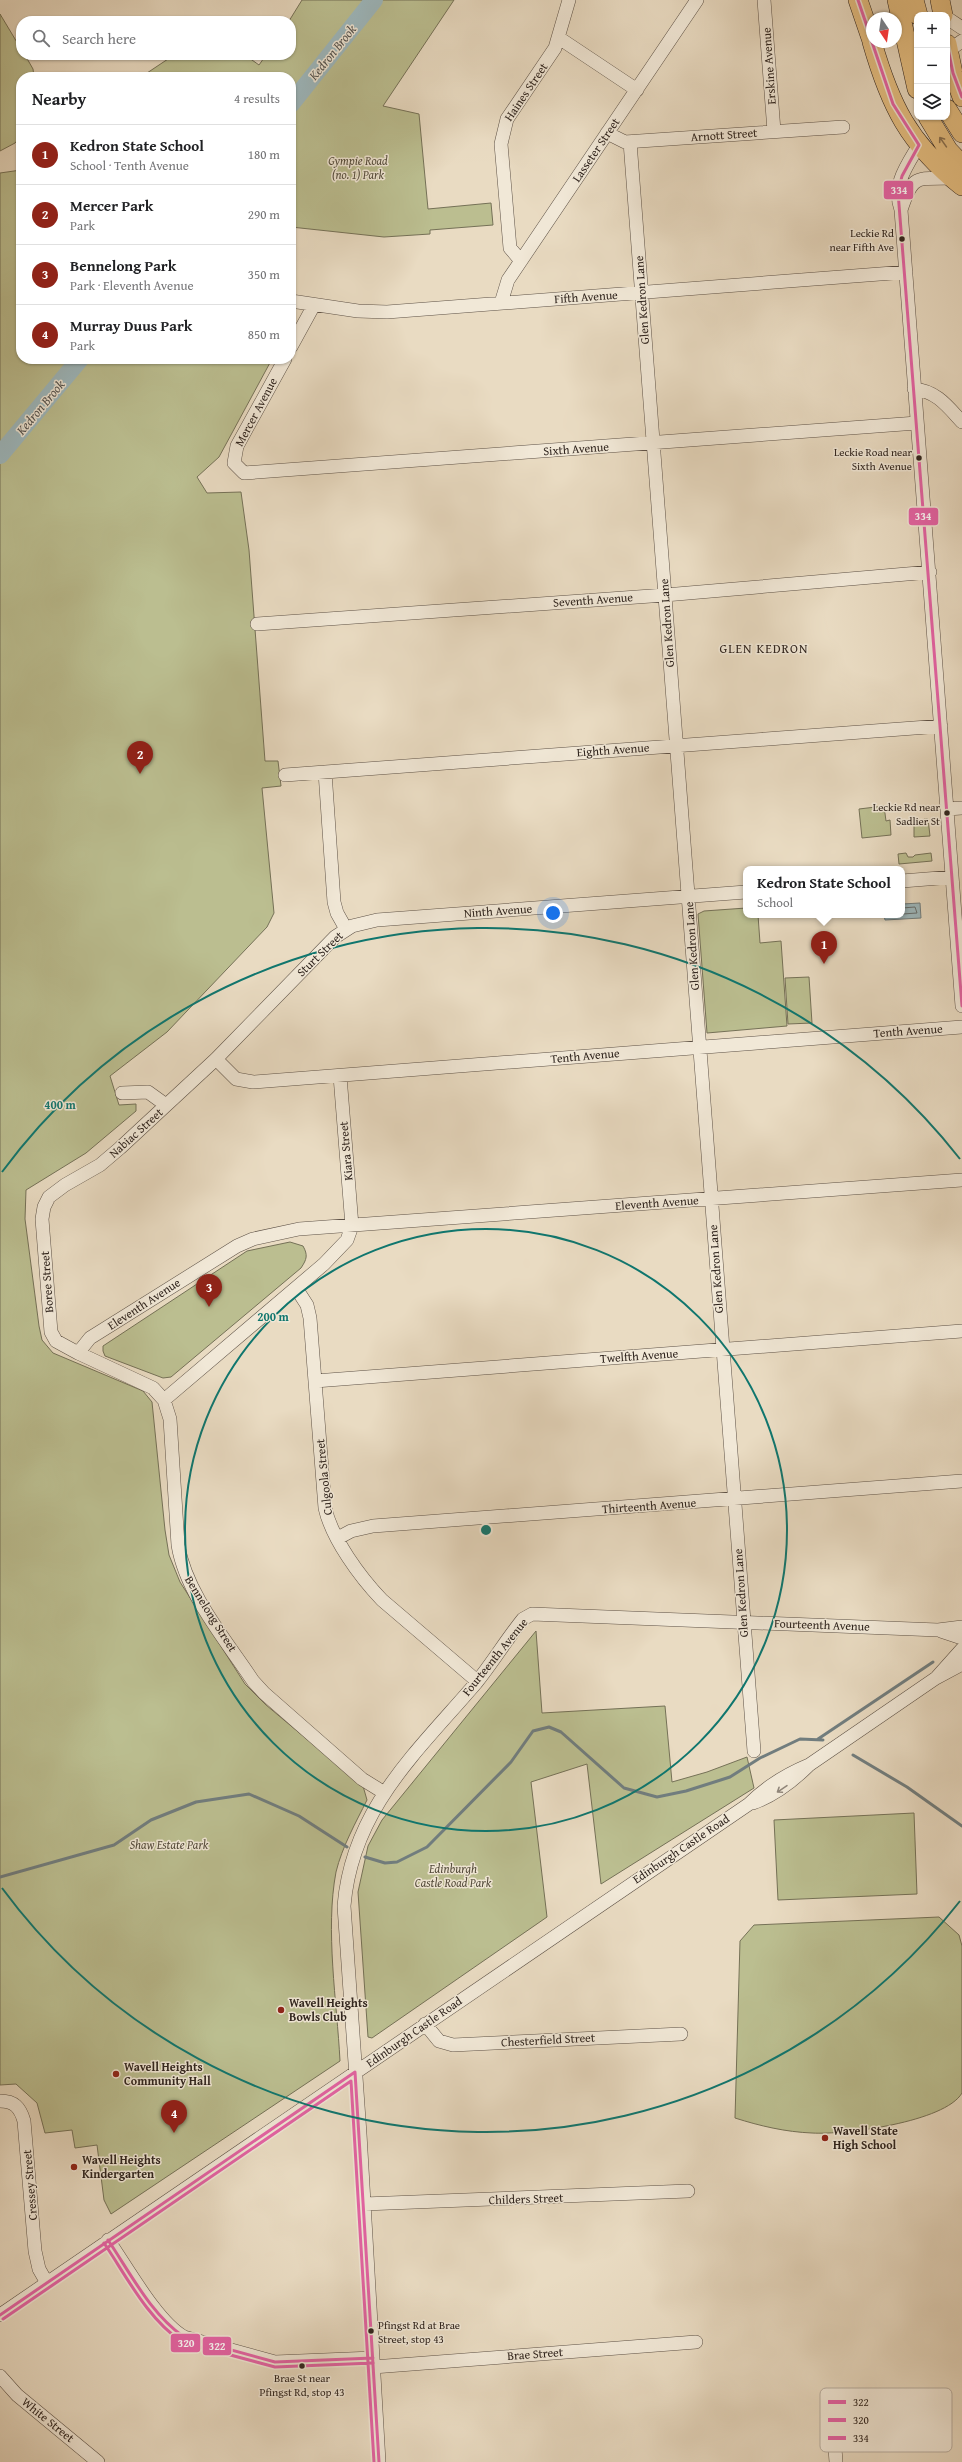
<!DOCTYPE html>
<html lang="en">
<head>
<meta charset="utf-8">
<style>
  body { margin:0; font-family:"Gentium Book Plus",serif; background:#f6f6f6; color:#202124 }
  .controls { position:absolute; right:12px; top:12px; display:grid; overflow:hidden; border-radius:8px; box-shadow:0 1px 3px #0004 }
  .controls button { width:36px; height:36px; display:grid; place-items:center; padding:0; border:0; border-bottom:1px solid #e0e0e0; background:#fff; color:#202124; font:20px sans-serif }
  .compass { position:absolute; left:866px; top:12px; width:36px; height:36px; border-radius:50%; background:#fff; box-shadow:0 1px 3px #0004; rotate:167deg }
  .you { position:absolute; left:553px; top:913px; width:14px; height:14px; margin:-10px; border:3px solid #fff; border-radius:50%; background:#1a73e8; box-shadow:0 0 0 6px #1a73e833 }
  .badge { display:grid; place-items:center; width:26px; height:26px; border-radius:50%; background:#8f2418; color:#fff; font-size:13px; font-weight:700 }
  .pin { position:absolute; translate:-50% -33px; filter:drop-shadow(0 1px 2px #0008) }
  .pin::after { content:''; position:absolute; top:21px; width:14px; height:12px; background:inherit; clip-path:polygon(0 0,100% 0,50% 100%) }
  .popup { position:absolute; left:743px; top:866px; width:162px; height:52px; box-sizing:border-box; display:grid; place-content:center; border-radius:8px; background:#fff; filter:drop-shadow(0 1px 3px #0005); font-size:13px; white-space:nowrap; color:#757577 }
  .popup b { font-size:15px; color:#202124 }
  .popup::after { content:''; position:absolute; left:50%; top:100%; margin-left:-8px; border:8px solid transparent; border-top-color:#fff }
  .list { margin:0; padding:0; list-style:none }
  h2 { display:flex; justify-content:space-between; align-items:center; height:52px; margin:0; padding:0 16px; font-size:17px }
  h2 small { font-size:13px; font-weight:400; color:#757577 }
  .list li { display:grid; grid-template-columns:26px 1fr auto; gap:12px; align-items:center; box-sizing:border-box; height:60px; padding:0 16px; border-top:1px solid #e0e0e0 }
  .list b { display:block; font-size:15px; white-space:nowrap }
  .list p { margin:0; font-size:13px; white-space:nowrap; color:#757577 }
  .list em { font-size:13px; font-style:normal; color:#757577 }
  .icon { flex:none; width:22px; height:22px; fill:none; stroke:currentColor; stroke-width:2; stroke-linecap:round; stroke-linejoin:round }
  .map { position:relative; flex:none; width:962px; height:2462px; overflow:hidden }
  .search { position:absolute; background:#fff; box-shadow:0 1px 3px #0004; left:16px; top:16px; width:280px; height:44px; display:flex; align-items:center; gap:10px; box-sizing:border-box; padding:0 14px; border-radius:16px; color:#757577; font-size:15px }
  .panel { position:absolute; background:#fff; box-shadow:0 1px 3px #0004; left:16px; top:72px; width:280px; height:292px; border-radius:16px }
  .map>svg:first-child { display:block }
  .green { fill:#bbbe90; stroke:#757157 }
  .water { fill:#9db8be; stroke:#717d7e }
  .lines { fill:none; stroke-linecap:round; stroke-linejoin:round }
  .shore { stroke:#666e6e; stroke-width:1 }
  .stream { stroke:#717d7e; stroke-width:3 }
  .river { stroke:#9db8be; stroke-width:18 }
  .minor-casing { stroke:#5e5247; stroke-width:14 }
  .highway-casing { stroke:#2f241e; stroke-width:20 }
  .minor { stroke:#f1e8d7; stroke-width:13 }
  .highway { stroke:#e4be81; stroke-width:19 }
  .bus-1-casing { stroke:#f1e8d7; stroke-width:6 }
  .bus-2-casing { stroke:#f1e8d7; stroke-width:6 }
  .bus-3-casing { stroke:#f1e8d7; stroke-width:6 }
  .bus-1 { stroke:#e463a4; stroke-width:3 }
  .bus-2 { stroke:#e463a4; stroke-width:3 }
  .bus-3 { stroke:#e463a4; stroke-width:3 }
  .oneway { stroke:#8a7150 }
  .oneway2 { stroke:#90867a }
  .ring { fill:none; stroke:#0f766e; stroke-width:2 }
  .bus-dot { fill:#2f241e; stroke:#f1e8d7; stroke-width:1.5 }
  .poi-dot { fill:#8f2418; stroke:#f1e8d7; stroke-width:1.5 }
  .labels { text-anchor:middle; stroke-width:3; stroke-linejoin:round; paint-order:stroke }
  .bus-label { font-size:11px; fill:#2f241e; stroke:#f1e8d7; text-anchor:end }
  .street-label { font-size:12px; fill:#2f241e; stroke:#f1e8d7 }
  .park-label { font-size:12px; font-style:italic; fill:#524a3a; stroke:#f1e8d7 }
  .poi-label { font-size:12px; font-weight:bold; fill:#2f241e; stroke:#f1e8d7; text-anchor:start }
  .water-label { font-size:13px; font-style:italic; fill:#50504e; stroke:#f1e8d7 }
  .neighbourhood-label { font-size:13px; letter-spacing:1px; fill:#2f241e; stroke:#f1e8d7 }
  .key { fill:#f1e8d7; stroke:#b7ada0; stroke-width:1 }
  .key-label { font-size:11px; fill:#2f241e }
  .centre { fill:#0f766e; stroke:#f1e8d7; stroke-width:2 }
  .ring-label { font-size:12px; text-anchor:middle; font-weight:bold; fill:#0f766e; stroke:#f1e8d7; stroke-width:3; stroke-linejoin:round; paint-order:stroke }
  .line-badge { stroke:#f1e8d7; stroke-width:1.5 }
  .badge-label { font-size:11px; text-anchor:middle; font-weight:bold; fill:#fff }
</style>
</head>
<body>
<div class="map">
<svg width="962" height="2462" viewBox="0 0 962 2462">
  <rect width="100%" height="100%" fill="#e9dbc2"/>
  <filter id="stains"><feTurbulence type="fractalNoise" baseFrequency=".005" numOctaves="4"/><feColorMatrix values="0 0 0 0 .2 0 0 0 0 .09 0 0 0 0 .02 0 0 0 .5 -.17"/></filter>
  <radialGradient id="worn" r=".72"><stop offset=".6" stop-color="#630" stop-opacity="0"/><stop offset="1" stop-color="#630" stop-opacity=".3"/></radialGradient>
  <path class="green" d="M 302,0 L 454,0 L 383,106 L 419,114 L 428,209 L 491,203 L 493,225 L 430,230 L 430,234 L 384,237 L 291,227 L 291,77 L 141,77 L 174,55 L 245,55 L 259,65 L 266,55 L 291,55 L 291,21 L 289,21 Z
    M 0,14 L 21,49 L 21,55 L 25,55 L 33,69 L 34,77 L 21,77 L 21,136 L 15,143 L 0,151 Z
    M 21,170 L 21,359 L 272,359 L 219,457 L 197,477 L 207,493 L 241,492 L 249,550 L 265,761 L 278,761 L 281,786 L 262,788 L 274,913 L 267,927 L 167,1032 L 110,1076 L 119,1105 L 136,1104 L 136,1111 L 86,1153 L 26,1190 L 25,1219 L 39,1326 L 42,1340 L 53,1353 L 143,1391 L 152,1402 L 165,1530 L 169,1555 L 180,1582 L 245,1684 L 266,1705 L 363,1786 L 367,1800 C 356,1822 342,1847 336,1872 C 325,1930 337,2002 340,2061 L 111,2214 L 104,2200 L 97,2145 L 75,2148 L 72,2130 L 45,2133 L 37,2103 L 16,2084 L 0,2085 L 0,173 Z
    M 884,806 L 886,821 L 890,820 L 891,835 L 862,838 L 859,809 Z
    M 924,819 L 928,819 L 930,836 L 914,837 L 914,824 L 924,823 Z
    M 906,853 L 908,857 L 913,857 L 915,855 L 931,853 L 932,861 L 899,864 L 898,854 Z
    M 746,908 L 746,915 L 758,915 L 760,943 L 781,941 L 787,1026 L 707,1033 L 698,914 L 704,911 Z
    M 809,977 L 812,1023 L 788,1024 L 785,978 Z
    M 290,1242 L 303,1246 C 308,1255 307,1259 301,1268 L 171,1377 L 163,1378 L 105,1356 L 103,1351 L 103,1346 L 247,1251 Z
    M 536,1631 L 542,1713 L 665,1706 L 672,1782 L 707,1772 L 747,1757 L 754,1788 L 601,1884 L 587,1764 L 531,1782 L 547,1917 L 372,2038 L 368,2037 L 358,1892 L 368,1846 L 382,1820 Z
    M 914,1813 L 917,1894 L 778,1900 L 774,1820 Z
    M 939,1917 L 959,1935 L 962,1946 L 962,2093 C 945,2122 845,2135 812,2133 C 786,2132 760,2126 735,2118 L 740,1941 L 754,1925 Z"/>
  <path class="water" d="M 920,903 L 921,918 L 885,920 L 884,915 L 902,915 L 902,904 Z"/>
  <g class="lines">
    <path class="shore" d="M 888,915 L 917,913 L 915,907 L 902,908"/>
    <path class="stream" d="M 818,1739 L 933,1662
      M 853,1755 L 907,1787 L 962,1826
      M 365,1857 L 385,1863 L 397,1862 L 427,1847 L 511,1762 L 533,1731 L 549,1727 L 561,1732 L 624,1788 L 657,1797 L 686,1791 L 730,1777 L 760,1758 L 800,1739 L 823,1740
      M 0,1877 L 114,1845 L 151,1820 L 196,1802 L 249,1794 L 299,1816 L 347,1847"/>
    <path class="river" d="M 291,104 L 374,0
      M 0,455 L 80,359"/>
    <g class="minor-casing">
      <path id="minor" d="M 764,0 L 774,131
        M 947,18 L 962,28
        M 559,38 L 637,90
        M 948,51 L 962,41
        M 607,133 L 625,142 L 843,127
        M 630,142 L 754,1751
        M 919,145 C 906,167 892,185 901,210 L 962,1006
        M 901,210 C 913,173 917,179 952,178
        M 521,261 L 510,248 L 501,144 L 507,119 L 555,48 L 569,0
        M 291,301 L 358,311 L 387,312 L 906,272
        M 501,303 L 508,280 L 697,0
        M 291,347 L 314,305
        M 285,359 L 237,446 L 234,463 L 244,473 L 917,423
        M 914,389 C 937,391 948,407 962,422
        M 257,624 L 665,595 L 930,572
        M 325,772 L 334,902 L 337,913 L 346,929
        M 285,775 L 941,726
        M 947,809 L 962,808
        M 902,881 L 952,877
        M 216,1059 L 236,1079 L 253,1082 L 962,1027
        M 122,1093 L 148,1092 L 166,1105
        M 296,1288 L 307,1305 L 310,1318 L 325,1508 C 332,1539 360,1577 382,1600 L 477,1681
        M 78,1353 L 90,1338 L 237,1246 L 253,1239 L 299,1229 L 962,1180
        M 315,1381 L 962,1331
        M 164,1400 L 324,1264 L 347,1240 L 352,1226 L 340,1076
        M 338,1538 L 351,1531 L 373,1526 L 962,1481
        M 941,1631 L 962,1638
        M 937,1677 L 962,1649
        M 383,1792 L 362,1779 L 264,1693 L 253,1681 C 226,1640 186,1594 178,1545 L 170,1419 L 164,1400 L 153,1388 L 78,1353 L 56,1341 L 51,1332 L 42,1219 L 44,1207 L 49,1197 L 65,1185 L 100,1165 L 120,1148 L 216,1059 L 335,937 L 352,926 L 377,920 L 746,892
        M 753,1803 C 775,1795 792,1782 809,1765 L 936,1678 L 962,1664
        M 425,2024 L 439,2041 L 453,2045 L 681,2034
        M 0,2101 C 14,2101 20,2107 24,2121 L 35,2251 L 39,2269 L 47,2283
        M 364,2204 L 688,2191
        M 108,2240 C 127,2267 157,2322 184,2337 L 275,2362 L 373,2358
        M 0,2315 L 749,1804 C 767,1786 785,1775 809,1765
        M 373,2367 L 696,2342
        M 0,2376 L 17,2395 L 98,2462
        M 833,2420 L 836,2462
        M 379,2462 L 360,2134 L 344,1906 C 352,1809 417,1752 476,1683 C 493,1662 506,1640 523,1619 L 532,1614 L 938,1630 L 962,1627"/>
    </g>
    <g class="highway-casing">
      <path id="highway" d="M 858,0 L 872,41
        M 897,0 L 917,89
        M 914,0 L 918,15
        M 940,0 L 943,15
        M 872,42 C 890,105 909,144 962,186
        M 947,44 L 953,73 L 962,97
        M 947,109 L 962,133
        M 928,117 L 948,150 L 962,165"/>
    </g>
    <use href="#minor" class="minor"/>
    <use href="#highway" class="highway"/>
    <g class="bus-1-casing">
      <path id="bus-1" d="M 108,2240 C 131,2274 150,2313 184,2337 L 275,2362 L 373,2358
        M 0,2315 L 355,2072 L 379,2462"/>
    </g>
    <g class="bus-2-casing">
      <path id="bus-2" d="M 104,2243 C 127,2277 147,2318 182,2342 L 275,2367 L 373,2363
        M 3,2319 L 351,2081 L 374,2462"/>
    </g>
    <g class="bus-3-casing">
      <path id="bus-3" d="M 858,0 L 872,41
        M 872,42 L 893,104 L 919,145 L 902,176 L 898,192 L 962,1006
        M 947,44 L 953,73 L 962,97"/>
    </g>
    <use href="#bus-1" class="bus-1"/>
    <use href="#bus-2" class="bus-2"/>
    <use href="#bus-3" class="bus-3"/>
  </g>
  <defs><path id="oneway-shaft" d="M-6 0H5M1.5-3L5.5 0L1.5 3" fill="none" stroke-width="1.6" stroke-linecap="round" stroke-linejoin="round"/></defs>
  <use class="oneway" href="#oneway-shaft" transform="translate(943 142) rotate(-125)"/>
  <use class="oneway2" href="#oneway-shaft" transform="translate(782 1789) rotate(146)"/>
  <g class="ring">
    <circle cx="486" cy="1530" r="301"/>
    <path d="M960 1901A602 602 0 0 1 2 1888M2 1172A602 602 0 0 1 960 1159"/>
  </g>
  <g class="bus-dot">
    <circle cx="902" cy="239" r="3.5"/>
    <circle cx="919" cy="458" r="3.5"/>
    <circle cx="947" cy="813" r="3.5"/>
    <circle cx="371" cy="2331" r="3.5"/>
    <circle cx="302" cy="2366" r="3.5"/>
  </g>
  <g class="poi-dot">
    <circle cx="281" cy="2010" r="4"/>
    <circle cx="116" cy="2074" r="4"/>
    <circle cx="825" cy="2138" r="4"/>
    <circle cx="74" cy="2167" r="4"/>
  </g>
  <g class="labels">
    <g class="bus-label">
      <text x="894" y="237">Leckie Rd<tspan x="894" dy="14">near Fifth Ave</tspan></text>
      <text x="912" y="456">Leckie Road near<tspan x="912" dy="14">Sixth Avenue</tspan></text>
      <text x="940" y="811">Leckie Rd near<tspan x="940" dy="14">Sadlier St</tspan></text>
      <text x="378" y="2329" text-anchor="start">Pfingst Rd at Brae<tspan x="378" dy="14">Street, stop 43</tspan></text>
      <text x="302" y="2382" text-anchor="middle">Brae St near<tspan x="302" dy="14">Pfingst Rd, stop 43</tspan></text>
    </g>
    <g class="street-label">
      <text transform="translate(769 66) rotate(-94)" y="4">Erskine Avenue</text>
      <text transform="translate(526 92) rotate(-56)" y="4">Haines Street</text>
      <text transform="translate(724 135) rotate(-4)" y="4">Arnott Street</text>
      <text transform="translate(596 150) rotate(-56)" y="4">Lasseter Street</text>
      <text transform="translate(586 297) rotate(-4)" y="4">Fifth Avenue</text>
      <text transform="translate(642 300) rotate(-94)" y="4">Glen Kedron Lane</text>
      <text transform="translate(256 412) rotate(-62)" y="4">Mercer Avenue</text>
      <text transform="translate(576 449) rotate(-4)" y="4">Sixth Avenue</text>
      <text transform="translate(593 600) rotate(-4)" y="4">Seventh Avenue</text>
      <text transform="translate(667 623) rotate(-94)" y="4">Glen Kedron Lane</text>
      <text transform="translate(613 750) rotate(-4)" y="4">Eighth Avenue</text>
      <text transform="translate(498 911) rotate(-4)" y="4">Ninth Avenue</text>
      <text transform="translate(692 946) rotate(-94)" y="4">Glen Kedron Lane</text>
      <text transform="translate(320 954) rotate(-44)" y="4">Sturt Street</text>
      <text transform="translate(908 1031) rotate(-4)" y="4">Tenth Avenue</text>
      <text transform="translate(585 1056) rotate(-5)" y="4">Tenth Avenue</text>
      <text transform="translate(136 1133) rotate(-42)" y="4">Nabiac Street</text>
      <text transform="translate(346 1151) rotate(-95)" y="4">Kiara Street</text>
      <text transform="translate(657 1203) rotate(-4)" y="4">Eleventh Avenue</text>
      <text transform="translate(716 1269) rotate(-94)" y="4">Glen Kedron Lane</text>
      <text transform="translate(47 1282) rotate(-94)" y="4">Boree Street</text>
      <text transform="translate(144 1304) rotate(-33)" y="4">Eleventh Avenue</text>
      <text transform="translate(639 1356) rotate(-4)" y="4">Twelfth Avenue</text>
      <text transform="translate(324 1477) rotate(-96)" y="4">Culgoola Street</text>
      <text transform="translate(649 1506) rotate(-4)" y="4">Thirteenth Avenue</text>
      <text transform="translate(741 1593) rotate(-94)" y="4">Glen Kedron Lane</text>
      <text transform="translate(211 1614) rotate(58)" y="4">Bennelong Street</text>
      <text transform="translate(822 1625) rotate(2)" y="4">Fourteenth Avenue</text>
      <text transform="translate(495 1657) rotate(-51)" y="4">Fourteenth Avenue</text>
      <text transform="translate(681 1849) rotate(-34)" y="4">Edinburgh Castle Road</text>
      <text transform="translate(414 2032) rotate(-35)" y="4">Edinburgh Castle Road</text>
      <text transform="translate(548 2040) rotate(-3)" y="4">Chesterfield Street</text>
      <text transform="translate(30 2185) rotate(-95)" y="4">Cressey Street</text>
      <text transform="translate(526 2199) rotate(-2)" y="4">Childers Street</text>
      <text transform="translate(535 2354) rotate(-4)" y="4">Brae Street</text>
      <text transform="translate(48 2420) rotate(39)" y="4">White Street</text>
    </g>
    <g class="park-label">
      <text x="358" y="165">Gympie Road<tspan x="358" dy="14">(no. 1) Park</tspan></text>
      <text x="169" y="1849">Shaw Estate Park</text>
      <text x="453" y="1873">Edinburgh<tspan x="453" dy="14">Castle Road Park</tspan></text>
    </g>
    <g class="poi-label">
      <text x="289" y="2007">Wavell Heights<tspan x="289" dy="14">Bowls Club</tspan></text>
      <text x="124" y="2071">Wavell Heights<tspan x="124" dy="14">Community Hall</tspan></text>
      <text x="833" y="2135">Wavell State<tspan x="833" dy="14">High School</tspan></text>
      <text x="82" y="2164">Wavell Heights<tspan x="82" dy="14">Kindergarten</tspan></text>
    </g>
    <g class="water-label">
      <text transform="translate(332 52) rotate(-51)" y="5">Kedron Brook</text>
      <text transform="translate(40 407) rotate(-50)" y="5">Kedron Brook</text>
    </g>
    <g class="neighbourhood-label">
      <text x="764" y="653">GLEN KEDRON</text>
    </g>
  </g>
  <rect x="820" y="2388" width="132" height="64" rx="6" class="key"/>
  <rect x="828" y="2400" width="18" height="4" fill="#e463a4"/>
  <rect x="828" y="2418" width="18" height="4" fill="#e463a4"/>
  <rect x="828" y="2436" width="18" height="4" fill="#e463a4"/>
  <g class="key-label">
    <text x="853" y="2406">322</text>
    <text x="853" y="2424">320</text>
    <text x="853" y="2442">334</text>
  </g>
  <circle cx="486" cy="1530" r="6" class="centre"/>
  <g class="ring-label">
    <text x="60" y="1109">400 m</text>
    <text x="273" y="1321">200 m</text>
  </g>
  <g class="line-badge">
    <rect x="883" y="180" width="31" height="20" rx="4" fill="#e463a4"/>
    <rect x="908" y="507" width="31" height="19" rx="4" fill="#e463a4"/>
    <rect x="170" y="2333" width="31" height="20" rx="4" fill="#e463a4"/>
    <rect x="202" y="2336" width="30" height="20" rx="4" fill="#e463a4"/>
  </g>
  <g class="badge-label">
    <text x="899" y="194">334</text>
    <text x="923" y="520">334</text>
    <text x="186" y="2347">320</text>
    <text x="217" y="2350">322</text>
  </g>
  <rect width="100%" height="100%" filter="url(#stains)"/>
  <rect width="100%" height="100%" fill="url(#worn)"/>
</svg>
<div class="controls">
<button>+</button>
<button>−</button>
<button><svg class="icon" aria-label="layers" viewBox="0 0 24 24"><path d="M12 4l9 5-9 5-9-5zM3 14l9 5 9-5"/></svg></button>
</div>
<svg class="compass" viewBox="-18 -18 36 36"><path d="M0-13l5 13h-10z" fill="#e53935"/><path d="M0 13l5-13h-10z" fill="#757577"/></svg>
<div class="you"></div>
<div class="pin badge" style="left:824px;top:964px">1</div>
<div class="popup"><b>Kedron State School</b>School</div>
<div class="pin badge" style="left:140px;top:774px">2</div>
<div class="pin badge" style="left:209px;top:1307px">3</div>
<div class="pin badge" style="left:174px;top:2133px">4</div>
<div class="search"><svg class="icon" aria-label="search" viewBox="0 0 24 24"><circle cx="10" cy="10" r="6"/><path d="M15 15l6 6"/></svg>Search here</div>
<section class="panel">
<h2>Nearby<small>4 results</small></h2>
<ul class="list">
<li><span class="badge">1</span><div><b>Kedron State School</b><p>School · Tenth Avenue</p></div><em>180 m</em></li>
<li><span class="badge">2</span><div><b>Mercer Park</b><p>Park</p></div><em>290 m</em></li>
<li><span class="badge">3</span><div><b>Bennelong Park</b><p>Park · Eleventh Avenue</p></div><em>350 m</em></li>
<li><span class="badge">4</span><div><b>Murray Duus Park</b><p>Park</p></div><em>850 m</em></li>
</ul>
</section>
</div>
</body>
</html>
